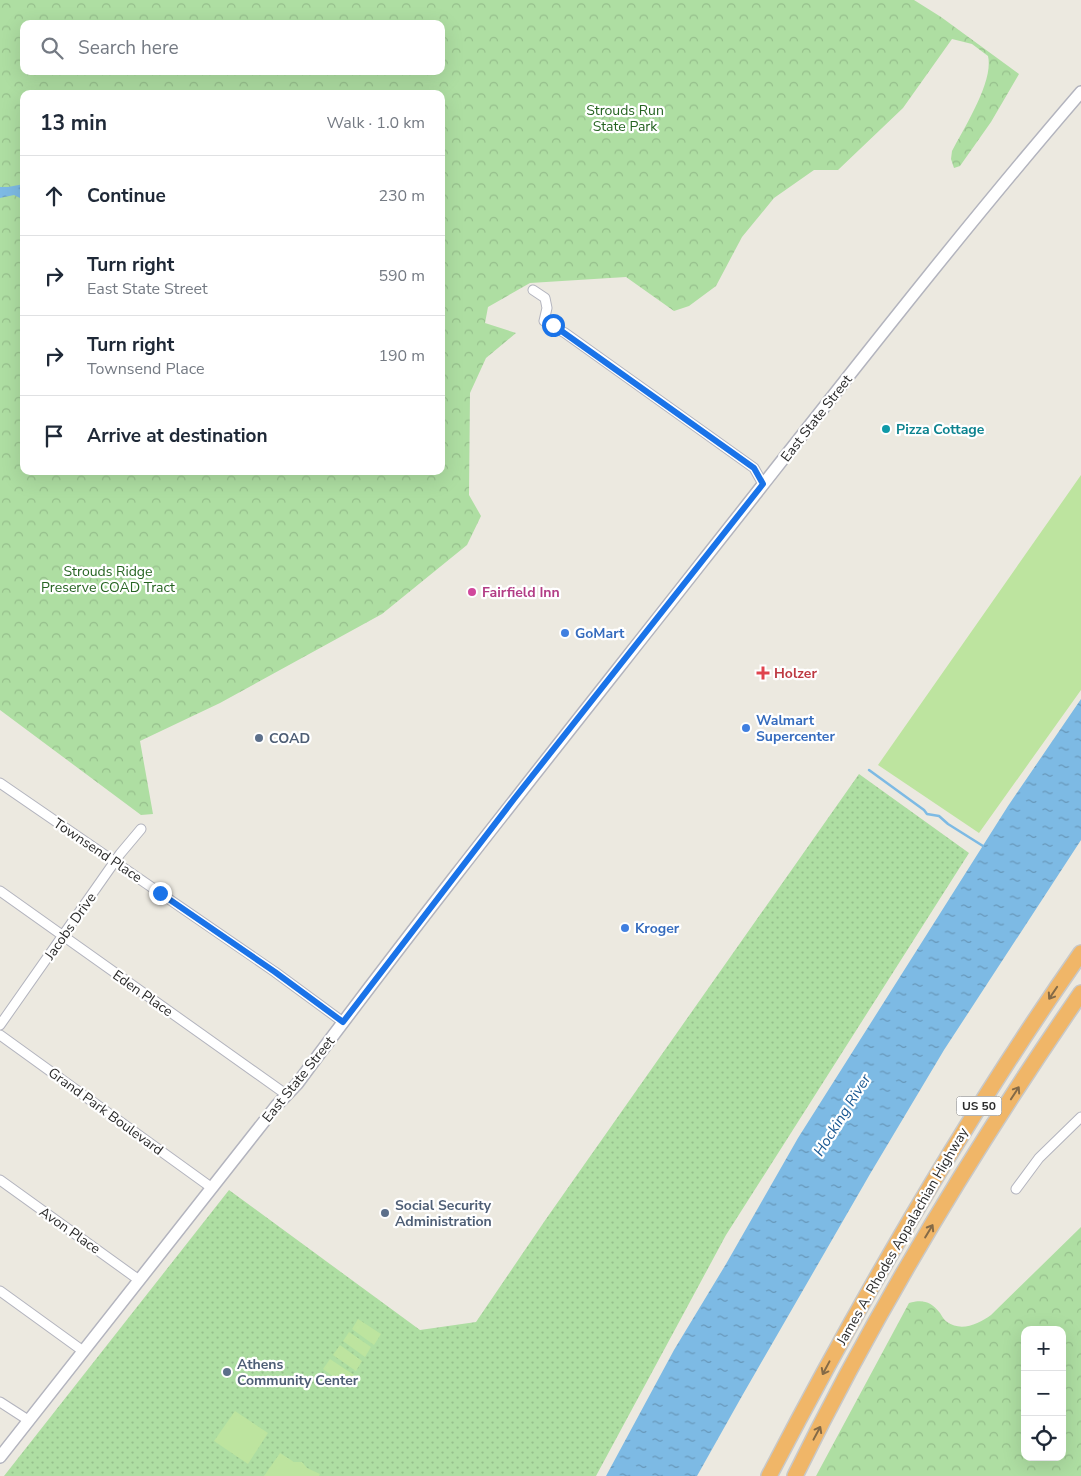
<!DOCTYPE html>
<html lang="en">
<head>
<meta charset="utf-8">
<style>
  body { margin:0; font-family:"Nunito Sans",sans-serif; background:#f2f2f3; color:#1f2937 }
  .controls { position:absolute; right:15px; bottom:15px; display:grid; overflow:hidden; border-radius:10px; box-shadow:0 5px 20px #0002 }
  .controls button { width:45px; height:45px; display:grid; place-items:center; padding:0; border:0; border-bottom:1px solid #e0e1e3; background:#fff; color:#1f2937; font:25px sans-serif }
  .stop { position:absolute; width:15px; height:15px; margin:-11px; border:4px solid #1a73e8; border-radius:50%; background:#fff }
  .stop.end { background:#1a73e8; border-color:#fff; box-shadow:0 1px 5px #0008 }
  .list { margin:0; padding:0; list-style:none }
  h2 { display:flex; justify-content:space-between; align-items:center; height:65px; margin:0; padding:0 20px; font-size:21px }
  h2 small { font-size:16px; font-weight:400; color:#747a83 }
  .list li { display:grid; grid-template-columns:32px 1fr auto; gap:15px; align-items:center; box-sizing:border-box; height:80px; padding:0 20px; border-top:1px solid #e0e1e3 }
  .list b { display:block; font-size:19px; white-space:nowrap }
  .list p { margin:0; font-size:16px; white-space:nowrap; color:#747a83 }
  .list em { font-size:16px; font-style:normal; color:#747a83 }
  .icon { flex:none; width:28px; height:28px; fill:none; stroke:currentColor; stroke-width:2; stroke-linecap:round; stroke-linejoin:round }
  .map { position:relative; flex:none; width:1081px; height:1476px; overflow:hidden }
  .search { position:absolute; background:#fff; box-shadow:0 5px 20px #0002; left:20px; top:20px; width:425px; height:55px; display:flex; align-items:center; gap:12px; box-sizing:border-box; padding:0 18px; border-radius:10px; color:#747a83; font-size:19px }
  .panel { position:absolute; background:#fff; box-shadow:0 5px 20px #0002; left:20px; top:90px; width:425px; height:385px; border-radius:10px }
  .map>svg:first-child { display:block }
  .green { fill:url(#green-dots) }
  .forest { fill:url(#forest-crowns); fill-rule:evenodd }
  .pitch { fill:#bde49f }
  .water { fill:url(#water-ripples) }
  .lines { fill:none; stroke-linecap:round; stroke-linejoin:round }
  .stream { stroke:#7dbae4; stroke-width:2.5 }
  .minor-casing { stroke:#b3b4be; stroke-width:11 }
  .secondary-casing { stroke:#b3b4be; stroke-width:14 }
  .motorway-casing { stroke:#c8c8c8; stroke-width:18 }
  .minor { stroke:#fff; stroke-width:9 }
  .secondary { stroke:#fff; stroke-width:11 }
  .motorway { stroke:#f0b668; stroke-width:15 }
  .oneway { stroke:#846a47 }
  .route { stroke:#1a73e8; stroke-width:6 }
  .culture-dot { fill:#0f9aa8; stroke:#fff; stroke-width:2 }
  .hotel-dot { fill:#d1479c; stroke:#fff; stroke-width:2 }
  .shop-dot { fill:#3f7fe0; stroke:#fff; stroke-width:2 }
  .health-dot { fill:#e0444e; stroke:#fff; stroke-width:2 }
  .service-dot { fill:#5c6f8a; stroke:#fff; stroke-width:2 }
  .labels { text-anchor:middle; stroke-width:4.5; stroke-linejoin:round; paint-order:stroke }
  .shield { fill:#fff; stroke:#6b6b6b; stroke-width:1 }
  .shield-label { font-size:12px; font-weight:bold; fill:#2c2c2c }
  .park-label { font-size:14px; fill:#266422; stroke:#fff }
  .street-label { font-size:14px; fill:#2c2c2c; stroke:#fff }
  .culture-label { font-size:14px; font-weight:bold; fill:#0d838f; stroke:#fff; text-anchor:start }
  .hotel-label { font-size:14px; font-weight:bold; fill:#b23c85; stroke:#fff; text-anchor:start }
  .shop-label { font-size:14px; font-weight:bold; fill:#366cbe; stroke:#fff; text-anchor:start }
  .health-label { font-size:14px; font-weight:bold; fill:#be3a42; stroke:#fff; text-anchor:start }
  .service-label { font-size:14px; font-weight:bold; fill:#4e5e75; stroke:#fff; text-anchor:start }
  .water-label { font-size:15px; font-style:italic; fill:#1a5892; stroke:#fff }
</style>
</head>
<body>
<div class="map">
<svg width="1081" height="1476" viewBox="0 0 1081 1476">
  <defs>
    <pattern id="green-dots" width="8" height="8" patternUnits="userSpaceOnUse" patternTransform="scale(1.25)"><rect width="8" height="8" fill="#aedea2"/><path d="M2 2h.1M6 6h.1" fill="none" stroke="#96bf8c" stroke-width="1.8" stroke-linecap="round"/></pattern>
    <pattern id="forest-crowns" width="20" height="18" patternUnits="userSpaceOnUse" patternTransform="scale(1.25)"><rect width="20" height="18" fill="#aedea2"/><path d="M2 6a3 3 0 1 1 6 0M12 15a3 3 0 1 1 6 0" fill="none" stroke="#96bf8c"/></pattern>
    <pattern id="water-ripples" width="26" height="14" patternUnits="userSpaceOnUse" patternTransform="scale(1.25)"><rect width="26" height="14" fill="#7dbae4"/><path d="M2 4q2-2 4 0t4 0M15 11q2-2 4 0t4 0" fill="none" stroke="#6797b9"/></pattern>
  </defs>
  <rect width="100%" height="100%" fill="#ece9e0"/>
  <path class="green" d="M 859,774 L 969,853 L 726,1235 L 596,1476 L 4,1476 L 229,1190 L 420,1330 L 476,1322 L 546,1219 Z"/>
  <path class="forest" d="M 0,0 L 914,0 L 941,17 L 1019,74 L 991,122 L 960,166 L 954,168 L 951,159 L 952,151 C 964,128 994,81 988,56 L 972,44 L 952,39 L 903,108 L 838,170 L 814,170 L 774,198 L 742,237 L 716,286 L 689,306 L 674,311 L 626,277 L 530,283 L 488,307 L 485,323 L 516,333 L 486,358 L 470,393 L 469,495 L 481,516 L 467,545 L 382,614 L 220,703 L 140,741 L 153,814 L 141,815 L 0,710 ZM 24,24 L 441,24 L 441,71 L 24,71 ZM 24,94 L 441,94 L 441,471 L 24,471 Z
    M 1081,1227 L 1081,1476 L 816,1476 L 909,1303 C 922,1299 931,1301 940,1313 C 942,1316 944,1320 947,1322 C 961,1332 979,1324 991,1315 ZM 1025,1330 L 1062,1330 L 1062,1457 L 1025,1457 Z"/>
  <path class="pitch" d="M 1081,475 L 1081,690 L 979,833 L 878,765 Z
    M 358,1319 L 381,1334 L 374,1345 L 352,1329 Z
    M 349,1332 L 371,1347 L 365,1357 L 343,1341 Z
    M 340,1345 L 362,1361 L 356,1371 L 333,1355 Z
    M 330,1359 L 354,1375 L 346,1386 L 323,1369 Z
    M 235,1411 L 268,1433 L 248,1464 L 214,1441 Z
    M 280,1453 L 294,1462 L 302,1462 L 307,1468 L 320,1474 L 319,1476 L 264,1476 Z"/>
  <path class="water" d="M 24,184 L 24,200 L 14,195 L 0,198 L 0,187 L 8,187 Z
    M 1081,699 L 1081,840 L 944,1050 L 870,1174 L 742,1396 L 697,1476 L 606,1476 L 674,1350 L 726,1264 L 798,1138 L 1008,806 Z"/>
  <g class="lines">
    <path class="stream" d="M 869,770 L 924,810 L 927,814 L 939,816 L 948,824 L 983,846"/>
    <g class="minor-casing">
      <path id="minor" d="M 533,290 L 545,298 L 547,308 L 544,321 L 565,333 L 754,468 L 763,484
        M 0,783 L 275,972 L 343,1022
        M 0,891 L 287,1095
        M 0,1025 L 120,854 L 141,829
        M 0,1035 L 212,1188
        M 0,1180 L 139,1280
        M 1016,1189 L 1039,1158 L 1081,1117
        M 0,1291 L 83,1351
        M 0,1402 L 28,1420"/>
    </g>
    <g class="secondary-casing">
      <path id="secondary" d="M 0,1457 L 277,1105 L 297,1084 C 428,907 566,735 702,562 C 827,404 950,244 1081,92"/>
    </g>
    <g class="motorway-casing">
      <path id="motorway" d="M 769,1476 C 863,1295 964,1120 1081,953
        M 795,1476 C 877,1309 975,1147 1081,993"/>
    </g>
    <use href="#minor" class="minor"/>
    <use href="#secondary" class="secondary"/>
    <use href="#motorway" class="motorway"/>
  </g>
  <defs><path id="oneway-shaft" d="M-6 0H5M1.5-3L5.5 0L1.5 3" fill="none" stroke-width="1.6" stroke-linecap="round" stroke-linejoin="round" transform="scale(1.25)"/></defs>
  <g class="oneway">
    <use href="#oneway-shaft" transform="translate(1053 993) rotate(124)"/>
    <use href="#oneway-shaft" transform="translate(1015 1093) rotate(-57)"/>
    <use href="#oneway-shaft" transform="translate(929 1231) rotate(-59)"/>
    <use href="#oneway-shaft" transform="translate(826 1368) rotate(118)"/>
    <use href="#oneway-shaft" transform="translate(817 1433) rotate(-62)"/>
  </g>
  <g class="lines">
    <path class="route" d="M 160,893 L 275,972 L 343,1022 L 514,799 L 763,484 L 754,468 L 553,325"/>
  </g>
  <circle class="culture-dot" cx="886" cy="429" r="5"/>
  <circle class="hotel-dot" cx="472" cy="592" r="5"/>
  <g class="shop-dot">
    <circle cx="565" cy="633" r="5"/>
    <circle cx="746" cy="728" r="5"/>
    <circle cx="625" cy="928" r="5"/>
  </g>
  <path class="health-dot" d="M760.5 665.5h5v5h5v5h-5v5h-5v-5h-5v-5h5z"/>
  <g class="service-dot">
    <circle cx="259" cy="738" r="5"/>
    <circle cx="385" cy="1213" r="5"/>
    <circle cx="227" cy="1372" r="5"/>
  </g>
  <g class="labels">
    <rect class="shield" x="956.5" y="1096.5" width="45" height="19" rx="4"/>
    <g class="shield-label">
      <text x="979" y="1110">US 50</text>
    </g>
    <g class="park-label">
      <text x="625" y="115">Strouds Run<tspan x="625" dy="16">State Park</tspan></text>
      <text x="108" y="576">Strouds Ridge<tspan x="108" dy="16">Preserve COAD Tract</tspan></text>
    </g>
    <g class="street-label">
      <text transform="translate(816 418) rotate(-52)" y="5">East State Street</text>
      <text transform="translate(98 850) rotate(34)" y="5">Townsend Place</text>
      <text transform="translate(70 926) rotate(-55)" y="5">Jacobs Drive</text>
      <text transform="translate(143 993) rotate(35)" y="5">Eden Place</text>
      <text transform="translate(298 1079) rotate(-51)" y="5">East State Street</text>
      <text transform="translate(106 1111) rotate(36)" y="5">Grand Park Boulevard</text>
      <text transform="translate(70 1230) rotate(35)" y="5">Avon Place</text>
      <text transform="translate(902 1236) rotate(-60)" y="5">James A. Rhodes Appalachian Highway</text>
    </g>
    <g class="culture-label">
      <text x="896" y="434">Pizza Cottage</text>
    </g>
    <g class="hotel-label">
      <text x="482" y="597">Fairfield Inn</text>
    </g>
    <g class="shop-label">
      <text x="575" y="638">GoMart</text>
      <text x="756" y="725">Walmart<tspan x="756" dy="16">Supercenter</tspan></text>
      <text x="635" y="933">Kroger</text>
    </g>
    <g class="health-label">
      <text x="774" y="678">Holzer</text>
    </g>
    <g class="service-label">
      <text x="269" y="743">COAD</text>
      <text x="395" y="1210">Social Security<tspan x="395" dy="16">Administration</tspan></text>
      <text x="237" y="1369">Athens<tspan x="237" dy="16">Community Center</tspan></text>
    </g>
    <g class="water-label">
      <text transform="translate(842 1115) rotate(-58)" y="5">Hocking River</text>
    </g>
  </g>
</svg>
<div class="controls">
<button>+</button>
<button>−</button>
<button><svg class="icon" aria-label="locate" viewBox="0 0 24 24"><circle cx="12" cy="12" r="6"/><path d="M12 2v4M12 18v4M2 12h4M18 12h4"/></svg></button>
</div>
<div class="stop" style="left:553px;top:325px"></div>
<div class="stop end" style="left:160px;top:893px"></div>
<div class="search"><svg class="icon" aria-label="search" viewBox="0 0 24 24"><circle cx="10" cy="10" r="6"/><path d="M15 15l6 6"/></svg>Search here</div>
<section class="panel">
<h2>13 min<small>Walk · 1.0 km</small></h2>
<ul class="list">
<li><svg class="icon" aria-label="ahead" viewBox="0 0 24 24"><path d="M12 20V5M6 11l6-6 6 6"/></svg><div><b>Continue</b></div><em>230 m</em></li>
<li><svg class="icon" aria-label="right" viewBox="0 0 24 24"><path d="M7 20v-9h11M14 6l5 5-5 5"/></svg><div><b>Turn right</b><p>East State Street</p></div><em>590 m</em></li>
<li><svg class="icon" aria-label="right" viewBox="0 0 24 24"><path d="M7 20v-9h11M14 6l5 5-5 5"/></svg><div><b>Turn right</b><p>Townsend Place</p></div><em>190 m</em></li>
<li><svg class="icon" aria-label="arrive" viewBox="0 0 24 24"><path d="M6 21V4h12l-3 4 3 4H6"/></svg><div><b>Arrive at destination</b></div></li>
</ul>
</section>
</div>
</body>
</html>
